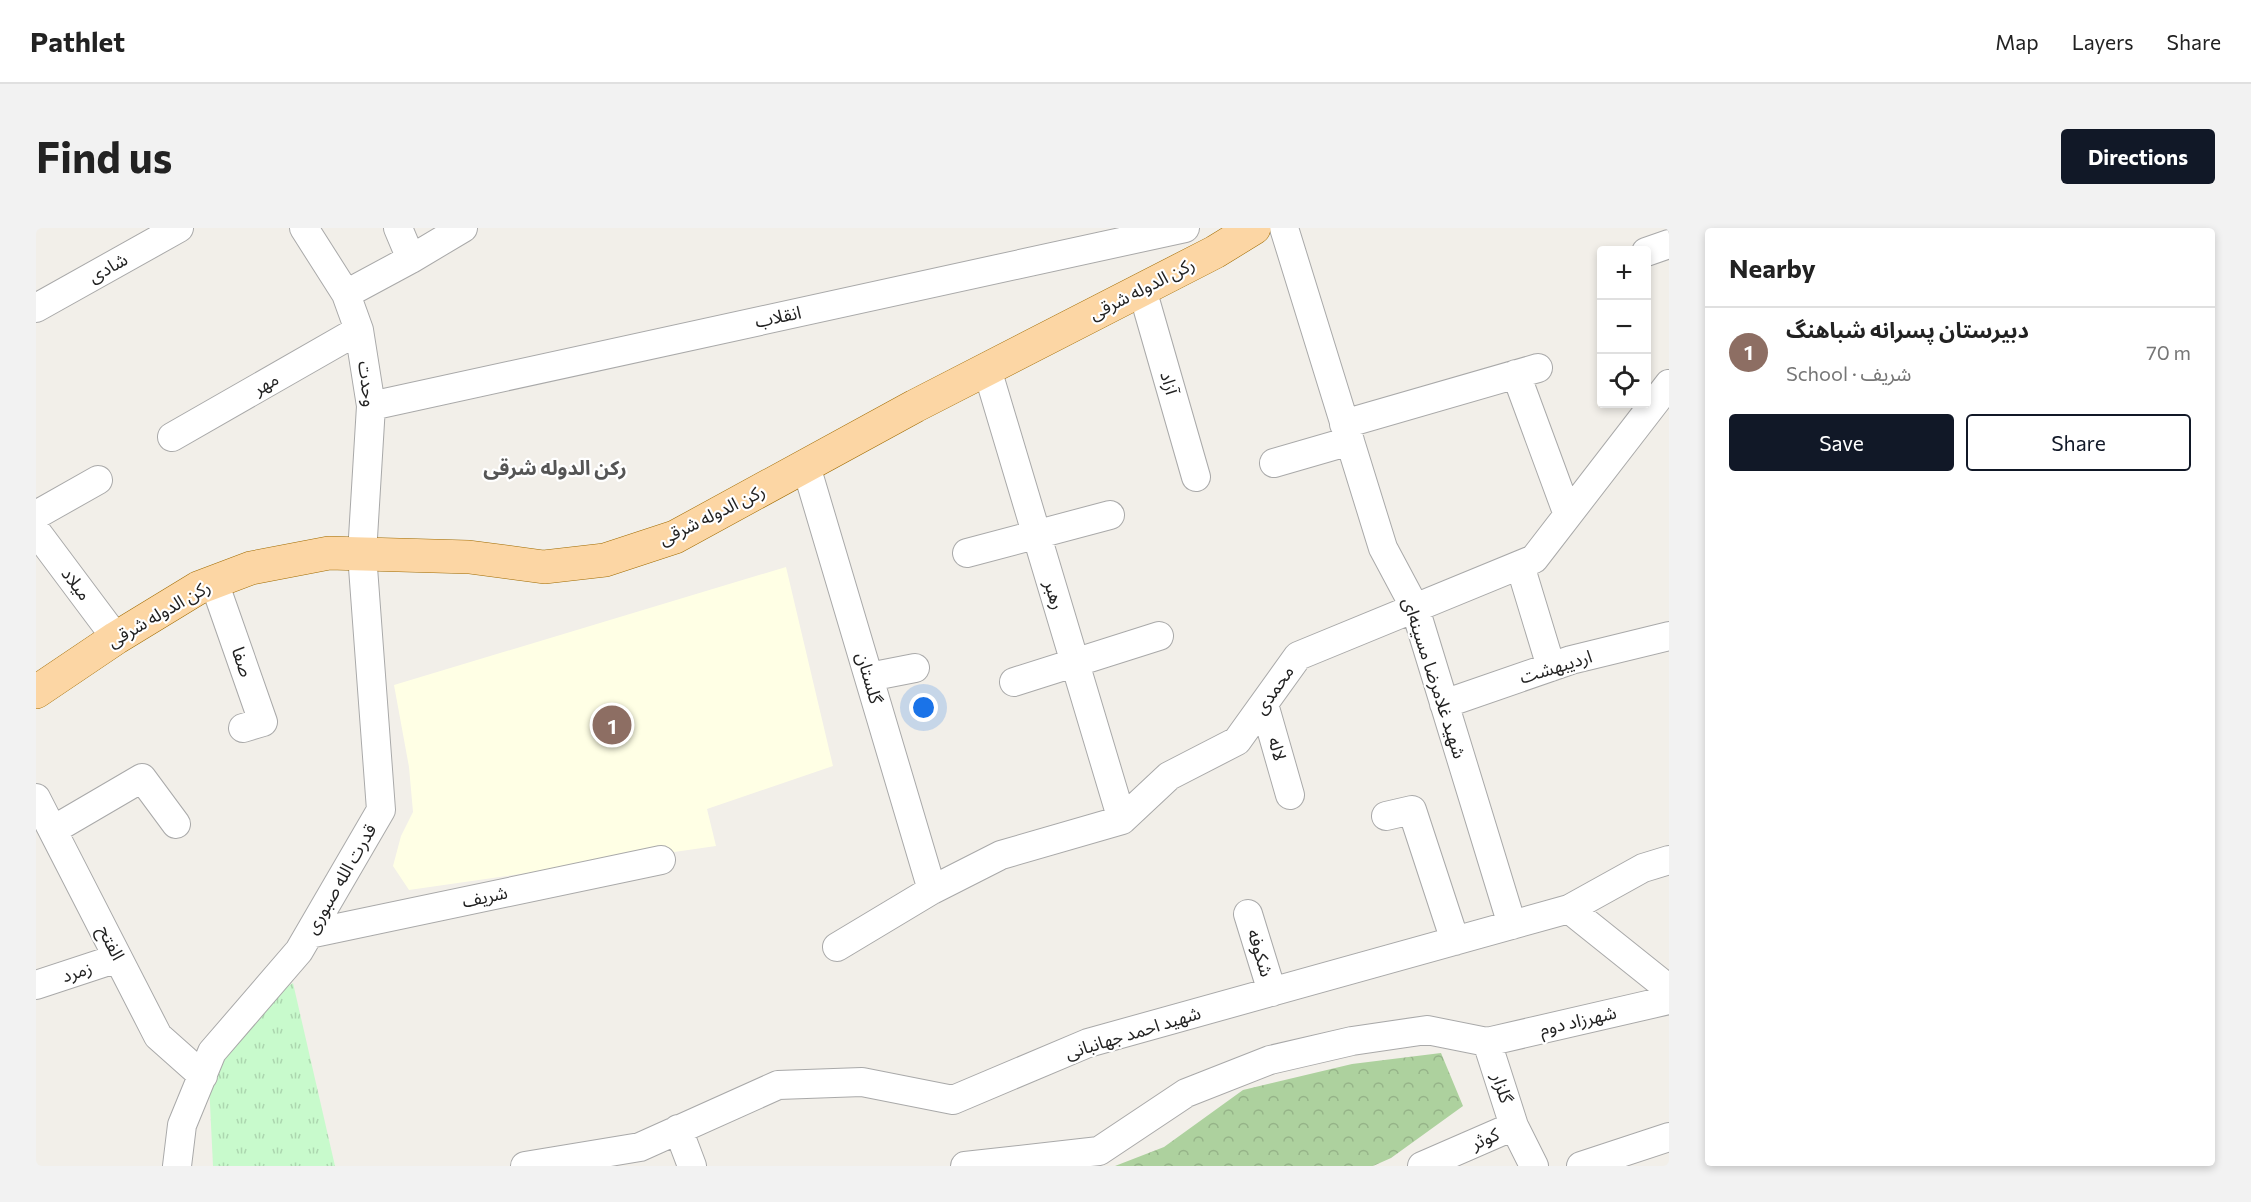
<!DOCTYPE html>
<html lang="en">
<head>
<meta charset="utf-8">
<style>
  body { margin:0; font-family:Commissioner,"Noto Sans Arabic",sans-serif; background:#f2f2f2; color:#222 }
  .controls { position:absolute; right:18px; top:18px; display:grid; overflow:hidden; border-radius:6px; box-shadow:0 3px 9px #0003 }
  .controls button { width:54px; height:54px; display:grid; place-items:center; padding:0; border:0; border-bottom:2px solid #e0e0e0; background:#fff; color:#222; font:30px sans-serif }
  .you { position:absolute; left:888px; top:480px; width:21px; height:21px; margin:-15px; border:4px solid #fff; border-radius:50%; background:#1a73e8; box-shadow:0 0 0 9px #1a73e833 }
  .badge { display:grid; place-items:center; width:39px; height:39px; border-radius:50%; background:#111827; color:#fff; font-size:20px; font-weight:700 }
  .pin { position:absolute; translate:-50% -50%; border:3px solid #fff; box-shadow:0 2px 6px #0006 }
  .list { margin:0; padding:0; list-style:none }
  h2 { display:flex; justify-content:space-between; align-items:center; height:78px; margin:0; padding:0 24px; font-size:26px }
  h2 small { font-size:20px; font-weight:400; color:#767676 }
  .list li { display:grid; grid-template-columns:39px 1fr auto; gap:18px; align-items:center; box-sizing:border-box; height:90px; padding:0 24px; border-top:2px solid #e0e0e0 }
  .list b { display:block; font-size:22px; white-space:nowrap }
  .list p { margin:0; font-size:20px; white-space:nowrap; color:#767676 }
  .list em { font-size:20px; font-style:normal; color:#767676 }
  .actions { display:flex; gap:12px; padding:18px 24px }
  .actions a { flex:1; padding:14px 0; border:2px solid #111827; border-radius:6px; text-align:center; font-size:21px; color:#111827 }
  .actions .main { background:#111827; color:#fff }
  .icon { flex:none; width:33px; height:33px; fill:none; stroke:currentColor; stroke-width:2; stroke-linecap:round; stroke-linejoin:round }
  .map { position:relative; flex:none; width:1633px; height:938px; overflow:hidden; border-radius:6px }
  header { display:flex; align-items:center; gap:36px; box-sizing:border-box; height:84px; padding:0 30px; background:#fff; border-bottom:2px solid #e0e0e0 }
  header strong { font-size:28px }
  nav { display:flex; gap:33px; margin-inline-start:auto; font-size:21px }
  .intro { display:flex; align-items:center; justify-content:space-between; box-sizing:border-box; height:144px; padding:0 36px }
  h1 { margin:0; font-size:42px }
  .button { padding:15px 27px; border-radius:6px; background:#111827; color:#fff; font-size:21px; font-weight:700 }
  main { display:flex; gap:36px; padding:0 36px }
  aside { flex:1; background:#fff; border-radius:6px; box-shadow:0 3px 9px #0003 }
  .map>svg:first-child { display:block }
  .education { fill:#ffffe5 }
  .forest { fill:url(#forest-crowns) }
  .park { fill:url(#park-tufts) }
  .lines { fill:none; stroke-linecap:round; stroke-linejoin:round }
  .minor-casing { stroke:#a9a9a9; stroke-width:30 }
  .major-casing { stroke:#a06b00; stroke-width:34 }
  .minor { stroke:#fff; stroke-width:28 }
  .major { stroke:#fcd6a4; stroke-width:33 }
  .labels { text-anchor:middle; stroke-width:4.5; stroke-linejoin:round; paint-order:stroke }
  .street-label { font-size:18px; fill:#222; stroke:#fff }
  .neighbourhood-label { font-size:20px; font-weight:bold; fill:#555; stroke:#fff }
</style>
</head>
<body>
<header>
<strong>Pathlet</strong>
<nav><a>Map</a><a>Layers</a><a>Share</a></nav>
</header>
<div class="intro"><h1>Find us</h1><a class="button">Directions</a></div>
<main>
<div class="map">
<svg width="1633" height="938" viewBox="0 0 1633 938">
  <defs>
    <pattern id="forest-crowns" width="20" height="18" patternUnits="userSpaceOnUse" patternTransform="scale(1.5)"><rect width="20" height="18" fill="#add19e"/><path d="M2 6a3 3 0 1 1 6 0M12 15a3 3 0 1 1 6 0" fill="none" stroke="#95b388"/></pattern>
    <pattern id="park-tufts" width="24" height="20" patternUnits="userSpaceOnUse" patternTransform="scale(1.5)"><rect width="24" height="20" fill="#c8facc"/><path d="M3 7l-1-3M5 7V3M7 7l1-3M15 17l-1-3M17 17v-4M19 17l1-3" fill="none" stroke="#acd6af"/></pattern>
  </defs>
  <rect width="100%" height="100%" fill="#f2efe9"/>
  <path class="education" d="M 750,339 L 797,538 L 671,581 L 680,618 L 373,662 L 357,638 L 365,608 L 377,584 L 373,539 L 358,457 Z"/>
  <path class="forest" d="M 1405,825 L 1427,878 L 1355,930 L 1337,938 L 1079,938 L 1128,919 L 1207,862 L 1316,836 Z"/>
  <path class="park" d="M 257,755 L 299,938 L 177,938 L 173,855 L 198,817 L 233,771 Z"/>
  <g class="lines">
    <g class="minor-casing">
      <path id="minor" d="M 362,0 L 375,31
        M 1248,0 L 1347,320 L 1379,380 L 1476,697
        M 1610,24 L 1633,16
        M 1106,61 L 1160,249
        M 310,66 L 375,31 L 427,0
        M 0,80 L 143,0
        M 951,141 L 1086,592
        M 1480,146 L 1532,287
        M 335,178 L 1149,0
        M 1308,196 L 1502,140
        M 136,209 L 323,102
        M 1238,235 L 1314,213
        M 770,238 L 896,662
        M 0,287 L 62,252
        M 0,303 L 80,410
        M 931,325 L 1074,287
        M 1484,337 L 1515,439
        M 178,354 L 227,494 L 207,500
        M 833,449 L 879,440
        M 978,454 L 1123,408
        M 1228,476 L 1254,567
        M 1408,476 L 1535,432 L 1633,408
        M 0,570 L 122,808 L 167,848
        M 1350,588 L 1376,582 L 1419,713
        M 17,602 L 106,550 L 140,596
        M 1533,681 L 1633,761
        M 1212,686 L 1236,764
        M 273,706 L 625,632
        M 801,719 L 896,662 L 965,627 L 1086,592 L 1133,548 L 1201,513 L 1262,428 L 1498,331 L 1633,156
        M 0,757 L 82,730
        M 1451,814 L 1478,898 L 1498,938
        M 642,901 L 656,938
        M 141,938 L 146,897 L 176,824 L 263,723 L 345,582 L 326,326 L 335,178 L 323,102 L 310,66 L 268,0
        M 489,938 L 604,919 L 742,857 L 826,854 L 917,872 L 1052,815 L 1533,681 L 1607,640 L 1633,632
        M 929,938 L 1063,923 L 1150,865 L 1234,832 L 1316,813 L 1391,802 L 1451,814 L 1633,772
        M 1386,938 L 1478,898
        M 1545,938 L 1633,909"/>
    </g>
    <g class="major-casing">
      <path id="major" d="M 0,464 L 80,410 L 162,360 L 215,340 L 293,325 L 433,329 L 508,339 L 569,332 L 639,309 L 879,178 L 1179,24 L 1218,0"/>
    </g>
    <use href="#minor" class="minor"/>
    <use href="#major" class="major"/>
  </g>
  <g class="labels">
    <g class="street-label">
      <text transform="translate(72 40) rotate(-29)" y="6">شادی</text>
      <text transform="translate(1106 61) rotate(-27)" y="6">رکن الدوله شرقی</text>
      <text transform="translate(742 89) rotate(-12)" y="6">انقلاب</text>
      <text transform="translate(1133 155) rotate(74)" y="6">آزاد</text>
      <text transform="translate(230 156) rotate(-30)" y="6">مهر</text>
      <text transform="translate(331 156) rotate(83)" y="6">وحدت</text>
      <text transform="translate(676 287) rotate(-26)" y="6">رکن الدوله شرقی</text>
      <text transform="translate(40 356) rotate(53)" y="6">میلاد</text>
      <text transform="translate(1018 367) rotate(73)" y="6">رهبر</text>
      <text transform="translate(123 386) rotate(-30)" y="6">رکن الدوله شرقی</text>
      <text transform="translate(206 434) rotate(71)" y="6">صفا</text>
      <text transform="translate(1520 439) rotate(-17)" y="6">اردیبهشت</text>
      <text transform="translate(833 450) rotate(74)" y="6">گلستان</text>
      <text transform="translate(1398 450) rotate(72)" y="6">شهید غلامرضا مسینه‌ای</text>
      <text transform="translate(1238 462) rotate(-55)" y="6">محمدی</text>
      <text transform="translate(1241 521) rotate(74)" y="6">لاله</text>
      <text transform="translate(305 651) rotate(-60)" y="6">قدرت الله صبوری</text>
      <text transform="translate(449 669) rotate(-12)" y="6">شریف</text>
      <text transform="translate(75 715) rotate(63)" y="6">الفتح</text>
      <text transform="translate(1224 725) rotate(73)" y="6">شکوفه</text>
      <text transform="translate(41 744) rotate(-18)" y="6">زمرد</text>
      <text transform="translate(1542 793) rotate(-13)" y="6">شهرزاد دوم</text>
      <text transform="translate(1097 805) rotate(-17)" y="6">شهید احمد جهانبانی</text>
      <text transform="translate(1466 860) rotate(72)" y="6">گلزار</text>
      <text transform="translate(1449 911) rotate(-24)" y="6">کوثر</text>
    </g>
    <g class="neighbourhood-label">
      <text x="519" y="247">رکن الدوله شرقی</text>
    </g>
  </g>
</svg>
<div class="controls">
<button>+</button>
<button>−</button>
<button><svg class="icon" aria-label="locate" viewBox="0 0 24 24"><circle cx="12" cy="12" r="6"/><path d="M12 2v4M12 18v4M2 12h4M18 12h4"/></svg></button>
</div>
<div class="you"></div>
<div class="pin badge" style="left:576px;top:497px;background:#8d6e63">1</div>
</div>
<aside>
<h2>Nearby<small></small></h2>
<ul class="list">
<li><span class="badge" style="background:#8d6e63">1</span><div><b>دبیرستان پسرانه شباهنگ</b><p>School · شریف</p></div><em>70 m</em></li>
</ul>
<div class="actions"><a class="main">Save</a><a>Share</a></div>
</aside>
</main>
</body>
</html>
